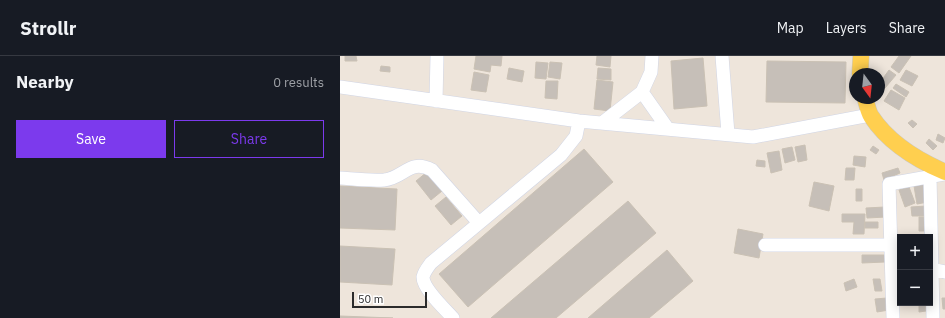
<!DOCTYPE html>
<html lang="en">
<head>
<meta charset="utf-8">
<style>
  body { margin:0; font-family:"IBM Plex Sans",sans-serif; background:#20242c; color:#f1f3f6 }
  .controls { position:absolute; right:12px; bottom:12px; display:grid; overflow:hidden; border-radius:0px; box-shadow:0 2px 10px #0003 }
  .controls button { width:36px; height:36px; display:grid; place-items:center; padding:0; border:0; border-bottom:1px solid #363941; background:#171b24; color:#f1f3f6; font:20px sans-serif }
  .compass { position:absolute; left:509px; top:12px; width:36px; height:36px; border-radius:50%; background:#171b24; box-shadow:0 2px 10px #0003; rotate:165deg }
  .scale { position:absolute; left:12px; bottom:10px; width:75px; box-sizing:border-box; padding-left:4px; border:2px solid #2b2b2b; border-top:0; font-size:11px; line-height:14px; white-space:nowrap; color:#2b2b2b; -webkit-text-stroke:3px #fff; paint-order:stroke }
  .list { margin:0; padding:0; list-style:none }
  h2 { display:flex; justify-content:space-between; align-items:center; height:52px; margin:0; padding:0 16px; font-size:17px }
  h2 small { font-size:13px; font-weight:400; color:#9ea1a6 }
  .actions { display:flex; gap:8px; padding:12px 16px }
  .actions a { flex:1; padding:9px 0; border:1px solid #7c3aed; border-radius:0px; text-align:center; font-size:14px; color:#7c3aed }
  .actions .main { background:#7c3aed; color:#fff }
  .map { position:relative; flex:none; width:605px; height:262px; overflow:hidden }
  header { display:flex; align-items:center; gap:24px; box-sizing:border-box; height:56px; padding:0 20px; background:#171b24; border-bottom:1px solid #363941 }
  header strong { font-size:19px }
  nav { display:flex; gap:22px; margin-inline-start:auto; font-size:14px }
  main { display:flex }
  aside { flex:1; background:#171b24 }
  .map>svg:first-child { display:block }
  .building { fill:#c6bfb8; stroke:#cac1b4 }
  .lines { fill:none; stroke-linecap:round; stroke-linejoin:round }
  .minor-casing { stroke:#d0d5e5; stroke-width:14 }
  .major-casing { stroke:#c8c8c8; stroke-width:17 }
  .minor { stroke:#fff; stroke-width:13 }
  .major { stroke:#ffcf4f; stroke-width:16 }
</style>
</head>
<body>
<header>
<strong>Strollr</strong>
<nav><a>Map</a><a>Layers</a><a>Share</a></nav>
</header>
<main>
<aside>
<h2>Nearby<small>0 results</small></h2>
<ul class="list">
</ul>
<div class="actions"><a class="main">Save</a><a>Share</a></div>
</aside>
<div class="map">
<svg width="605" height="262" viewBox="0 0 605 262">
  <rect width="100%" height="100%" fill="#eee5db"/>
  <path class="building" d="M 5,0 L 16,0 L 17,5 L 5,5 Z
    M 136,0 L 162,0 L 161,10 L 151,9 L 150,16 L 134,13 Z
    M 257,0 L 271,0 L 270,11 L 256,9 Z
    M 559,0 L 571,0 L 559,17 L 551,11 Z
    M 363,2 L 367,50 L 334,53 L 331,5 Z
    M 427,5 L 506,6 L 505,47 L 426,46 Z
    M 196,6 L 208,7 L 206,23 L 195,22 Z
    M 210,6 L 222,7 L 220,23 L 208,21 Z
    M 41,10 L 50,11 L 50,16 L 40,15 Z
    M 169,12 L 184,15 L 182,26 L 167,23 Z
    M 258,12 L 271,13 L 271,24 L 257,23 Z
    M 549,14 L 556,19 L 545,32 L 539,28 Z
    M 566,14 L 578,20 L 572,30 L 560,24 Z
    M 134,16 L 149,19 L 146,36 L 131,34 Z
    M 257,24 L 273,26 L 270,55 L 254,53 Z
    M 206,25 L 218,25 L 217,43 L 205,42 Z
    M 556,28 L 569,36 L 566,41 L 553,32 Z
    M 551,34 L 565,42 L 559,54 L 544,45 Z
    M 572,64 L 577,68 L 573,72 L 568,67 Z
    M 598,78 L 605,82 L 603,87 L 596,84 Z
    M 589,83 L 597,90 L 593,94 L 586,87 Z
    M 465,89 L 467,104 L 458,106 L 455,91 Z
    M 533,90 L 539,94 L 536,98 L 530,94 Z
    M 452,91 L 455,104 L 445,107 L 442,93 Z
    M 244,93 L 273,126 L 128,251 L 99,218 Z
    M 439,95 L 442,114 L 431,117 L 427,97 Z
    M 514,100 L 526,101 L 525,111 L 513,109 Z
    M 417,104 L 425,105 L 425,111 L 416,110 Z
    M 506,112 L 515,112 L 514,124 L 505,124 Z
    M 558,112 L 560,117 L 544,124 L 542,117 Z
    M 87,116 L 102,135 L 91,144 L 76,125 Z
    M 474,126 L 494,130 L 489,155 L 469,150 Z
    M 585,128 L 588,146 L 577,148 L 574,130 Z
    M 0,130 L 57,133 L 55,174 L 0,172 Z
    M 569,131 L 575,147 L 565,151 L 559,134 Z
    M 516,133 L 522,133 L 522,145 L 516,145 Z
    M 106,141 L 122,160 L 111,169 L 95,150 Z
    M 288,145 L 316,177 L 216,262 L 151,262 Z
    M 586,150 L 586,160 L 572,160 L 571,151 Z
    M 545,151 L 546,161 L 527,162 L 526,152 Z
    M 502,158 L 525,158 L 524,178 L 513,178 L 514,166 L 502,166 Z
    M 579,161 L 585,161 L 586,175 L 579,175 Z
    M 525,166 L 538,166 L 538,172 L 525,172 Z
    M 398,173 L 423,178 L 419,202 L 394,197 Z
    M 0,190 L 55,193 L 52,229 L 0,226 Z
    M 327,194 L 353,225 L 309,262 L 248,262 Z
    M 522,199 L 545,199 L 545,206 L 522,207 Z
    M 514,223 L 517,231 L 506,235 L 504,227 Z
    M 533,223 L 540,223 L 542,235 L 535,235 Z
    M 547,242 L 549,254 L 537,256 L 535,243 Z
    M 602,242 L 605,242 L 605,253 L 603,253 Z
    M 579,247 L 585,247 L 586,255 L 579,256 Z
    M 0,260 L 53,262 L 0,262 Z"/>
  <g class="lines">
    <g class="minor-casing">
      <path id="minor" d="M 382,0 L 388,78
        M 0,31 L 239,65 L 413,81 L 530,59
        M 302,36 L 311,16 L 312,0
        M 96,45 L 97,0
        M 262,67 L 302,36 L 328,73
        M 590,120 L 593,262
        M 0,122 C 14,123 30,125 44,124 C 64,122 70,102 92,114 L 139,167
        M 425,189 L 551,189
        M 592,213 L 605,216
        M 113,262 C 105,253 83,233 83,221 C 84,216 88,211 91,207 L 221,99 L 236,80 L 239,65
        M 553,262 L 549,128 L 605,118"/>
    </g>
    <g class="major-casing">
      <path id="major" d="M 520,18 L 521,0
        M 525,42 C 527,48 528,55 531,60 C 548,86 577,104 605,116"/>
    </g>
    <use href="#minor" class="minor"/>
    <use href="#major" class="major"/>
  </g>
</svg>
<div class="controls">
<button>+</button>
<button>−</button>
</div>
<svg class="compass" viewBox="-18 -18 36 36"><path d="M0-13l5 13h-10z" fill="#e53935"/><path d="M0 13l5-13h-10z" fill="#9ea1a6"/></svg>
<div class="scale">50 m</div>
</div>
</main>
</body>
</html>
